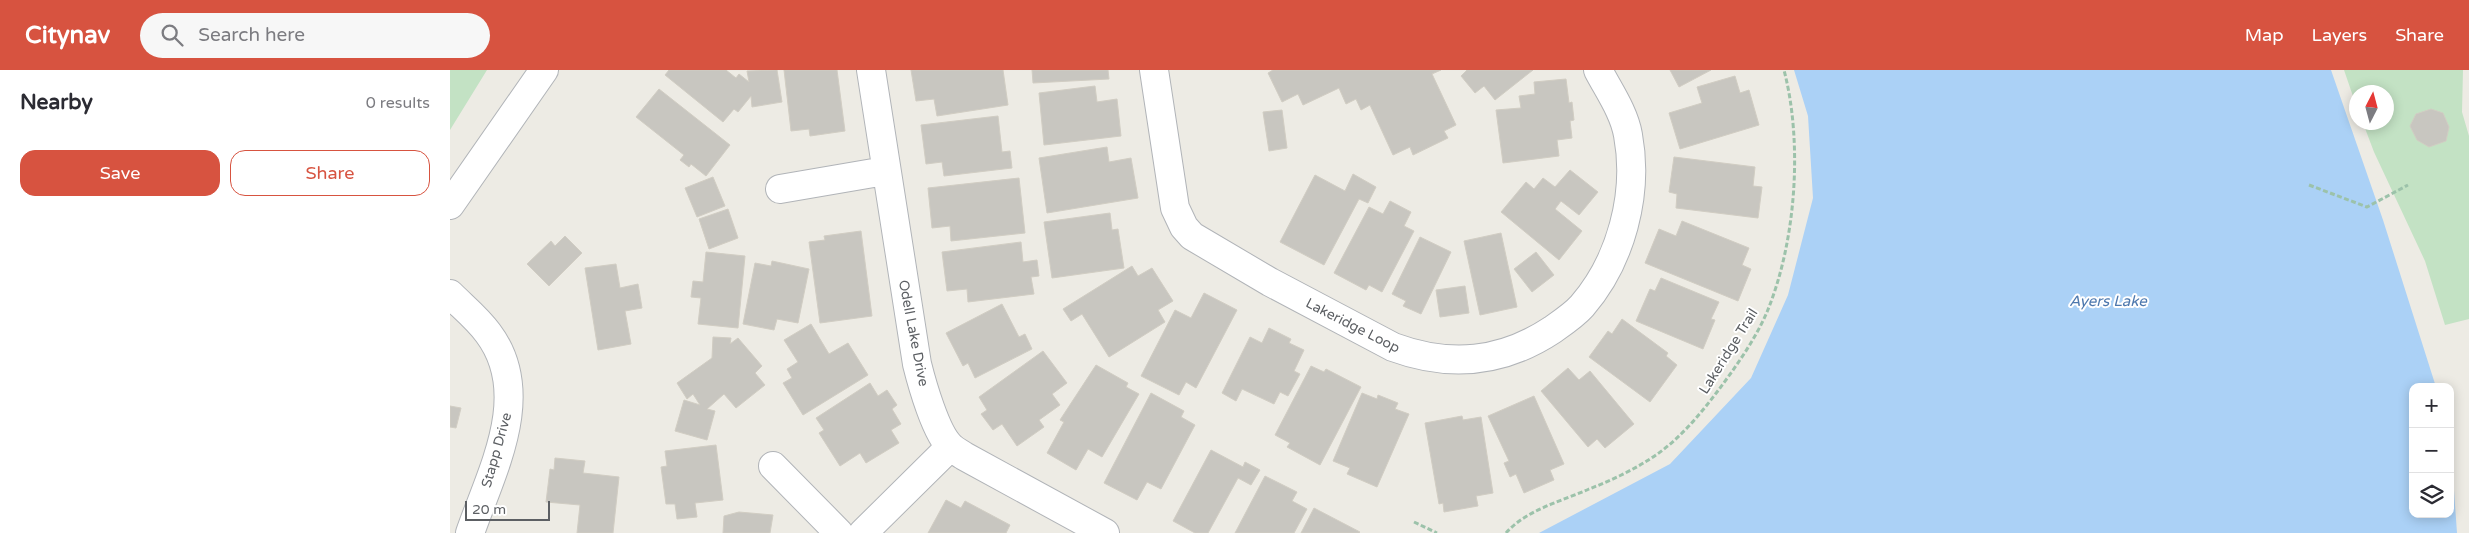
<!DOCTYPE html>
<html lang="en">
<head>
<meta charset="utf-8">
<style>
  body { margin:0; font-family:"Varela Round",sans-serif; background:#f7f7f7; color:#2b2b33 }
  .controls { position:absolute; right:15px; bottom:15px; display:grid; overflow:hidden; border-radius:10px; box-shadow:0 2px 12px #0003 }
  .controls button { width:45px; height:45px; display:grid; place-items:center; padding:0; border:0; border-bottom:1px solid #e1e1e2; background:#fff; color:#2b2b33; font:25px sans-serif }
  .compass { position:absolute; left:1899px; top:15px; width:45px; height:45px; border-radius:50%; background:#fff; box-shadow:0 2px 12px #0003; rotate:6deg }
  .scale { position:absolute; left:15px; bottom:12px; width:85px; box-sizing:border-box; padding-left:5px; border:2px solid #5c5f63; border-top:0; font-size:14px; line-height:18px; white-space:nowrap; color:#5c5f63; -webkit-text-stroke:4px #fff; paint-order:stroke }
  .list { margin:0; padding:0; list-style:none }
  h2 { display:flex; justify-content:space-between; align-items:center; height:65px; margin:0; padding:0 20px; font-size:21px }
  h2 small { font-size:16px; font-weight:400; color:#7c7c81 }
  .actions { display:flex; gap:10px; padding:15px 20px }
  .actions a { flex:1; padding:11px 0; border:1px solid #d75340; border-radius:15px; text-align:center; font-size:18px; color:#d75340 }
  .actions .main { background:#d75340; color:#fff }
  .icon { flex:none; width:28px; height:28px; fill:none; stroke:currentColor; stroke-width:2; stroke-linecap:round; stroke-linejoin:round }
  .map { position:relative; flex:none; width:2019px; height:463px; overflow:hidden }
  header { display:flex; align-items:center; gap:30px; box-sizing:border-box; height:70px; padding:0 25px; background:#d75340; color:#fff }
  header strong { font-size:24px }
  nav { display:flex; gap:28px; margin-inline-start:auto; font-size:18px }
  .search { width:350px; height:45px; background:#f7f7f7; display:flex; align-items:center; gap:12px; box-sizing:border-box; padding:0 18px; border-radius:28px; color:#7c7c81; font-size:19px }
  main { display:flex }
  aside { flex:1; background:#fff }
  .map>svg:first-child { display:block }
  .green { fill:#c3e2c4 }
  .water { fill:#abd1f6 }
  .building { fill:#c8c6c0; stroke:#d1cdc3 }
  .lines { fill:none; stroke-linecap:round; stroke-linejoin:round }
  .minor-casing { stroke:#b1b4b8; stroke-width:30 }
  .path { stroke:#9cc2aa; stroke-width:3; stroke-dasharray:5 2.5; stroke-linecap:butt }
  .minor { stroke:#fff; stroke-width:28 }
  .labels { text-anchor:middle; stroke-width:4; stroke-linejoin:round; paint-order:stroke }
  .street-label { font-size:14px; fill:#5c5f63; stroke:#fff }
  .water-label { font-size:15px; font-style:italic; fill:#4d78ae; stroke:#fff }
</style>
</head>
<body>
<header>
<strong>Citynav</strong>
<div class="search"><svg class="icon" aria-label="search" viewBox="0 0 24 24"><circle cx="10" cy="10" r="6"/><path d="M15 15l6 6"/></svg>Search here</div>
<nav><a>Map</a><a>Layers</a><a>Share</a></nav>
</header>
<main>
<aside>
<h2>Nearby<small>0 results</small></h2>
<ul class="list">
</ul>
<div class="actions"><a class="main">Save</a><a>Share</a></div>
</aside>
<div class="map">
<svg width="2019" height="463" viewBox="0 0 2019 463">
  <rect width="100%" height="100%" fill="#edebe4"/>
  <path class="green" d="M 0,0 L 37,0 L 0,60 Z
    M 1894,0 L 2013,0 L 2012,42 L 2019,66 L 2019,249 L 1995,255 L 1975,191 L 1924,82 L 1913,53 L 1936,52 L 1936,22 L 1906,22 L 1906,35 Z"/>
  <path class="water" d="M 1344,0 L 1881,0 L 1933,150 L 1986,317 L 1963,317 L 1963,444 L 2000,444 L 2000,363 L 2007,463 L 1089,463 L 1220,394 L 1301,308 L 1338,225 L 1363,128 L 1358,46 Z"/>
  <path class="building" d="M 219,0 L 276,0 L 286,8 L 289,4 L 299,12 L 297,1 L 327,0 L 332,32 L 302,37 L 301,26 L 288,42 L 284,39 L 273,52 L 215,5 Z
    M 334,0 L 387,0 L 395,61 L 360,66 L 359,59 L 341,61 Z
    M 461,0 L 553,0 L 558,35 L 487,46 L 484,29 L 466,31 Z
    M 582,0 L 658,0 L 659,9 L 583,13 Z
    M 991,0 L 982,4 L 1006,55 L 994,61 L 998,68 L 963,85 L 960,77 L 943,85 L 920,35 L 911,40 L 906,29 L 896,34 L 889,18 L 853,35 L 848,24 L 832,32 L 818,3 L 823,0 Z
    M 1017,0 L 1083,0 L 1045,30 L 1034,16 L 1025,23 L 1011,6 Z
    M 1220,0 L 1261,0 L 1229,17 Z
    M 1285,6 L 1290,23 L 1299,20 L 1309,55 L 1230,79 L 1219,43 L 1252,33 L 1247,17 Z
    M 1116,9 L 1119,33 L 1122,32 L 1124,50 L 1120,51 L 1122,68 L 1107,70 L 1109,86 L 1053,93 L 1046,40 L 1071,38 L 1069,26 L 1085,24 L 1084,12 Z
    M 645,16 L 647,32 L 667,29 L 671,66 L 594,75 L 589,23 Z
    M 209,19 L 280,75 L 256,106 L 241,94 L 239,97 L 230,90 L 234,85 L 186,47 Z
    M 1981,39 L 1993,43 L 1999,57 L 1996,71 L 1979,77 L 1967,70 L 1960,56 L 1966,44 Z
    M 832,40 L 837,78 L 819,81 L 813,42 Z
    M 548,46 L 552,82 L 560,81 L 562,98 L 494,106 L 492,92 L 476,94 L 471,55 Z
    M 657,77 L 659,92 L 681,88 L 688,128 L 597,143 L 589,88 Z
    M 1224,87 L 1305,97 L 1303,116 L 1312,117 L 1308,148 L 1226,138 L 1227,124 L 1219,122 Z
    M 1120,100 L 1148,122 L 1129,145 L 1111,131 L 1105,139 L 1132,161 L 1109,190 L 1051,142 L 1076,112 L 1084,119 L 1093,108 L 1105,117 Z
    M 903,104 L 926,117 L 918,133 L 909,129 L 874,195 L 830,172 L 865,105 L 895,121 Z
    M 263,107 L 275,136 L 247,147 L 235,118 Z
    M 569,108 L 575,163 L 501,171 L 500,156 L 482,158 L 478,118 Z
    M 940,131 L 961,142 L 954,156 L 964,161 L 932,222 L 919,215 L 916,220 L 884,203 L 919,137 L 933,144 Z
    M 278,139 L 288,168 L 259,179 L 249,149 Z
    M 660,143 L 662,160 L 668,159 L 674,198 L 602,208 L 594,152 Z
    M 1232,151 L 1299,178 L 1292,195 L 1301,199 L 1288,231 L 1195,193 L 1209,159 L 1226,166 Z
    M 411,161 L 422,246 L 370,253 L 359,172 L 375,170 L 374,166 Z
    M 1051,163 L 1067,237 L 1030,245 L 1014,171 Z
    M 115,166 L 132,183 L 99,216 L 77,194 L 101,171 L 105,176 Z
    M 970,167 L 1001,182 L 971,244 L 953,236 L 956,231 L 942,224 Z
    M 571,172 L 573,192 L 587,190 L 589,206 L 581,207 L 584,224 L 518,232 L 517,219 L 497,221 L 492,182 Z
    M 256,182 L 295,186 L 288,258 L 248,254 L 251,228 L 241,227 L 243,211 L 253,212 Z
    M 1086,182 L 1104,205 L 1082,222 L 1064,199 Z
    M 322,191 L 359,199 L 348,253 L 327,249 L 324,260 L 293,254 L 305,193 L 321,196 Z
    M 166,194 L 170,218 L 188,214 L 192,238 L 175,241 L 181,274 L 148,280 L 135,198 Z
    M 682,196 L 688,206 L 702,198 L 723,231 L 708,240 L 715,252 L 659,287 L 632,244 L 621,251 L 613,239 Z
    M 1211,208 L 1269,232 L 1261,249 L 1265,250 L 1253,279 L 1186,251 L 1200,219 L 1205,221 Z
    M 1015,216 L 1019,243 L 990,247 L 986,220 Z
    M 754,223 L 787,240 L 746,318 L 736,312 L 729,325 L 691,306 L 725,240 L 741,248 Z
    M 552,234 L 569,267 L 575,264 L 582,279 L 525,308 L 518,293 L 513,296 L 496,263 Z
    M 1172,249 L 1218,283 L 1216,286 L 1227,295 L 1200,332 L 1139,287 L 1158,261 L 1162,264 Z
    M 361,254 L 379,284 L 398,273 L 418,305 L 353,345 L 333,313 L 342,308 L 337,299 L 348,292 L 334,270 Z
    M 819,258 L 841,269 L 839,273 L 854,280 L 844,301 L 850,304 L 838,326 L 830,322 L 824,334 L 792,319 L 786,331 L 772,323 L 800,267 L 812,273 Z
    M 263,267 L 281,268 L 280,274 L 288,268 L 312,296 L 305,303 L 315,315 L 286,338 L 274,324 L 257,339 L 265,341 L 257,370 L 225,361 L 234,330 L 250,335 L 243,324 L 237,329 L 227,313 L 262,288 Z
    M 593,281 L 617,313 L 602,324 L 610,335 L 589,350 L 594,357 L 567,376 L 552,354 L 543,360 L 531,344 L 537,340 L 529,327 Z
    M 646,295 L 678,313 L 676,317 L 689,324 L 652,387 L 638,379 L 626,400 L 597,383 L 614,352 L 610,350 Z
    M 861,296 L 874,302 L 876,299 L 911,317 L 870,395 L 837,377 L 840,373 L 825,365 Z
    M 1118,298 L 1129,310 L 1140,301 L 1184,354 L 1155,378 L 1147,369 L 1138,377 L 1091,321 Z
    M 420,313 L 428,326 L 437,320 L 447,335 L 442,339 L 451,354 L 441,360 L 449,373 L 416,393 L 410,383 L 390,396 L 369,363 L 374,360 L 366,348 Z
    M 701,323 L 734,341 L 731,347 L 745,355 L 711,419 L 697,412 L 687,430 L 654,413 Z
    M 912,323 L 927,329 L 928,325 L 948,333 L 945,339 L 959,344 L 927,417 L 897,404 L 900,398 L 883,391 Z
    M 1084,326 L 1114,394 L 1100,400 L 1104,410 L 1074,423 L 1066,404 L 1060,407 L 1054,393 L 1059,391 L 1038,346 Z
    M 0,336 L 11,338 L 6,358 L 0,357 Z
    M 1012,346 L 1013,350 L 1031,347 L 1043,423 L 1026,426 L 1028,436 L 994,442 L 993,433 L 989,434 L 975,353 Z
    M 266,375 L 273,430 L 245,433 L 247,447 L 227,449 L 225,434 L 216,434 L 211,397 L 217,396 L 215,381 Z
    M 761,380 L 793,397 L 795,392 L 810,400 L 801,415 L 788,408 L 758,463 L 745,463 L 723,451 Z
    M 105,388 L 135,391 L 133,403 L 169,407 L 163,463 L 127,463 L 130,435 L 96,432 L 100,399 L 104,400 Z
    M 815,406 L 847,422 L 842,431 L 857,439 L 844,463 L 785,463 Z
    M 496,430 L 511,438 L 515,431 L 560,455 L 556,463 L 478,463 Z
    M 864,438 L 910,462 L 909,463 L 851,463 Z
    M 289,442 L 323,445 L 320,463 L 273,463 L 274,446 Z"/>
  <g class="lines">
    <g class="minor-casing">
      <path id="minor" d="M 421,0 L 467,294 C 472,314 486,364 501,377 C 505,381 510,383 514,386 L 655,463
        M 704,0 L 725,138 L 734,157 L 742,166 L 820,212 L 943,277 C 1000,298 1052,293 1102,260 C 1112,253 1124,245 1132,236 C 1171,191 1189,124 1178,65 C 1174,42 1159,21 1148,0
        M 330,119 L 435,101
        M 0,135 L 94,0
        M 0,224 C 13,237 27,248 38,263 C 84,324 42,400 20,463
        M 323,396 L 389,463
        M 413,463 L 500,377"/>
    </g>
    <path class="path" d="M 1859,115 L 1917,137 L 1958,115
      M 964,452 L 987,463
      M 1056,463 C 1076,440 1112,431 1139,419 C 1160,411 1181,401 1200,389 C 1227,372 1248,347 1267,322 C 1285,298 1305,270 1317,242 C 1346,172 1353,73 1334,0"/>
    <use href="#minor" class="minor"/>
  </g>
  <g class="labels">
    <g class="street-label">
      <text transform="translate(903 255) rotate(27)" y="5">Lakeridge Loop</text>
      <text transform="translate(464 263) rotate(79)" y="5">Odell Lake Drive</text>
      <text transform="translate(1278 281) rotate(-58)" y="5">Lakeridge Trail</text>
      <text transform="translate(46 380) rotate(-74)" y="5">Stapp Drive</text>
    </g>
    <g class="water-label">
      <text x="1658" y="236">Ayers Lake</text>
    </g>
  </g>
</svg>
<div class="controls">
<button>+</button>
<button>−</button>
<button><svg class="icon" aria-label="layers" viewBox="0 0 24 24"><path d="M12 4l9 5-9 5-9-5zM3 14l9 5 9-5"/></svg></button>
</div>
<svg class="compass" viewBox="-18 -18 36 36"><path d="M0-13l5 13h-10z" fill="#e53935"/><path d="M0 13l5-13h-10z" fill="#7c7c81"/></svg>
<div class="scale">20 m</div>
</div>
</main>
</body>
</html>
